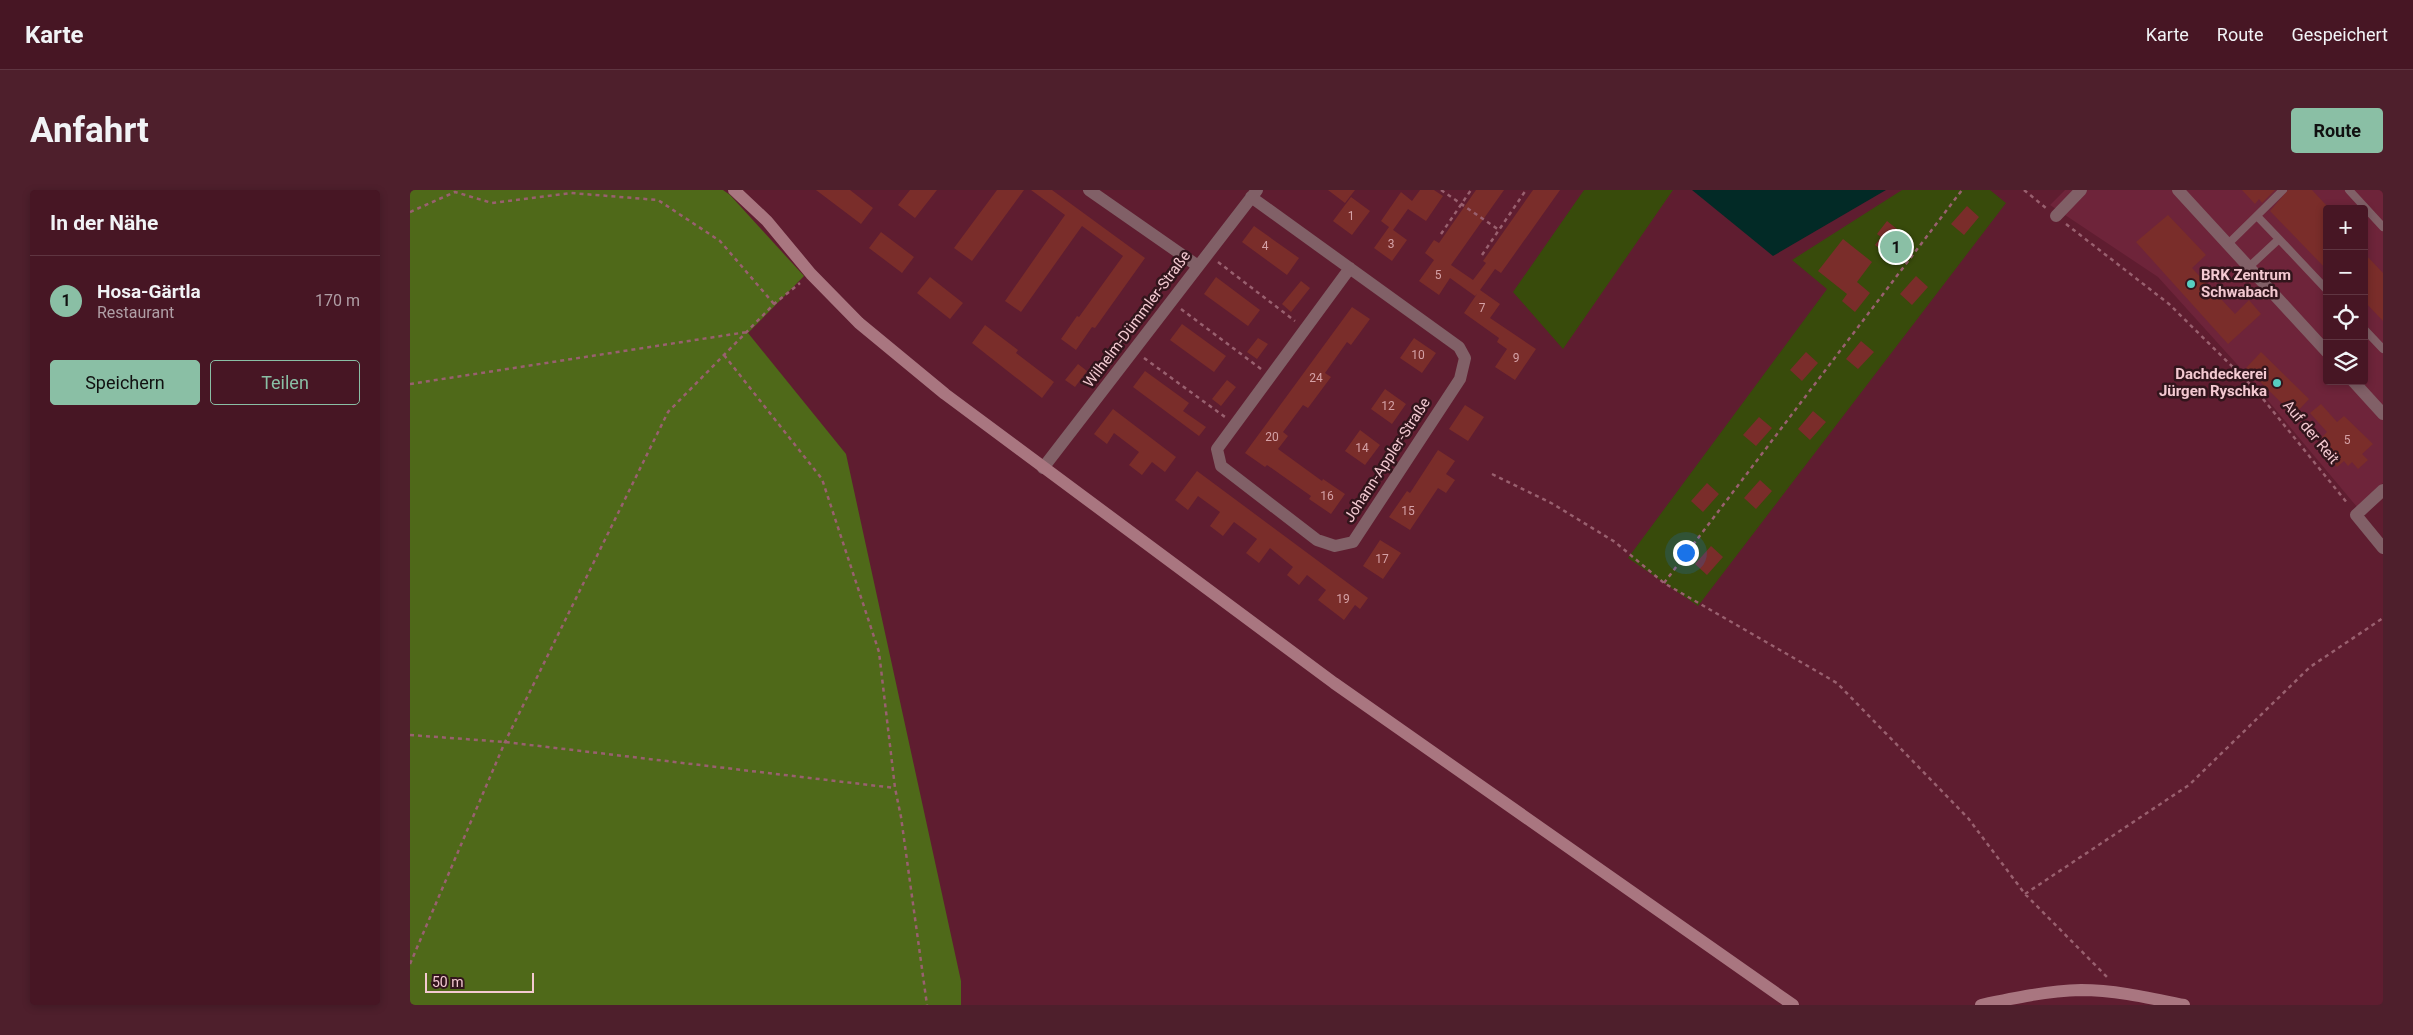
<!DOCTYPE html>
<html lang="de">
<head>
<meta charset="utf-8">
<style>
  body { margin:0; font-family:Roboto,sans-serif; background:#4e1f2c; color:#f1f3f6 }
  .controls { position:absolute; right:15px; top:15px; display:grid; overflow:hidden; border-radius:5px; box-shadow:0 2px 8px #0003 }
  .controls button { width:45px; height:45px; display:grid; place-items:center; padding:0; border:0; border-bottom:1px solid #5f3541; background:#471624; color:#f1f3f6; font:25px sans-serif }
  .scale { position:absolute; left:15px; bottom:12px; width:109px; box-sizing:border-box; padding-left:5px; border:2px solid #f3c9d1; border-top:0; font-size:14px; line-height:18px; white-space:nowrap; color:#f3c9d1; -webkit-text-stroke:4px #32151c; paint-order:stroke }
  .you { position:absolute; left:1275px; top:362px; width:18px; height:18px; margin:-12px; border:4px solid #fff; border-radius:50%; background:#1a73e8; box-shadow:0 0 0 8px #1a73e833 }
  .badge { display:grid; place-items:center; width:32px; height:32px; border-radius:50%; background:#8abfa5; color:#111; font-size:16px; font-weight:700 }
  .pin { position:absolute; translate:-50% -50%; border:2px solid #fff; box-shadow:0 1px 5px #0006 }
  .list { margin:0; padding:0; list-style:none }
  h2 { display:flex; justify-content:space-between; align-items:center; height:65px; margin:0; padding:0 20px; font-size:21px }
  h2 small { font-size:16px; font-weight:400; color:#b09fa6 }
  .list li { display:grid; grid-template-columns:32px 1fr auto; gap:15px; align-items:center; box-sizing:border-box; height:90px; padding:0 20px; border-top:1px solid #5f3541 }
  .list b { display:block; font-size:19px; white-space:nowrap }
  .list p { margin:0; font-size:16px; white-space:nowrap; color:#b09fa6 }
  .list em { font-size:16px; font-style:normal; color:#b09fa6 }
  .actions { display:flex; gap:10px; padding:15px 20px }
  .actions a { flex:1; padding:11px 0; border:1px solid #8abfa5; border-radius:5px; text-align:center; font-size:18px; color:#8abfa5 }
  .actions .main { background:#8abfa5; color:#111 }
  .icon { flex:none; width:28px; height:28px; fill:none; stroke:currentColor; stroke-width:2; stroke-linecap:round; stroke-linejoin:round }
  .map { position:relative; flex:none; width:1973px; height:815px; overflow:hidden; border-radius:5px }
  header { display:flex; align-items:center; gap:30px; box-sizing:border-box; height:70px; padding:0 25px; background:#471624; border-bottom:1px solid #5f3541 }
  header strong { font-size:24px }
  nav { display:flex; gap:28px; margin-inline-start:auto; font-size:18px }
  .intro { display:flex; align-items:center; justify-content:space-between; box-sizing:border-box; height:120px; padding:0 30px }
  h1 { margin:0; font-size:35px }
  .button { padding:12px 22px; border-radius:5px; background:#8abfa5; color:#111; font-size:18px; font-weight:700 }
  main { display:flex; gap:30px; padding:0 30px }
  aside { flex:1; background:#471624; border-radius:5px; box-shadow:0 2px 8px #0003 }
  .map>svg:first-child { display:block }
  .built { fill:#6e243a; fill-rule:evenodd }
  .green { fill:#384b0b }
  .forest { fill:#4f6919 }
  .water { fill:#022a26 }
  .building { fill:#7a2d2a }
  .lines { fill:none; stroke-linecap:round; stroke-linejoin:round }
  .path { stroke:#99606f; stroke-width:2.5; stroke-dasharray:4 4; stroke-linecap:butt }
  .lane { stroke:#816067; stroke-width:8 }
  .street { stroke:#816067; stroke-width:12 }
  .secondary { stroke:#a97680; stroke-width:12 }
  .poi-dot { fill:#57cec1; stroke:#32151c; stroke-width:2 }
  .labels { text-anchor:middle; stroke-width:5; stroke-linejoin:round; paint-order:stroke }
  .number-label { font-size:12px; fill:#d5a2a7 }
  .poi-label { font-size:15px; font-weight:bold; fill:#f3c9d1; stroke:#32151c; text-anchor:start }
  .street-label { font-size:15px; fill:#f3c9d1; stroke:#32151c }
</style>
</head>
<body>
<header>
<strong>Karte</strong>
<nav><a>Karte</a><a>Route</a><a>Gespeichert</a></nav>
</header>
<div class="intro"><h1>Anfahrt</h1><a class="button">Route</a></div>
<main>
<aside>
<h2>In der Nähe<small></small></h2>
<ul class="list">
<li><span class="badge">1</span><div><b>Hosa-Gärtla</b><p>Restaurant</p></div><em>170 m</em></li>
</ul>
<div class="actions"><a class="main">Speichern</a><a>Teilen</a></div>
</aside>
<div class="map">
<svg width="1973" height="815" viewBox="0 0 1973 815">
  <rect width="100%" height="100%" fill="#5f1d30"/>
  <path class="built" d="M 1655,0 L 1973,0 L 1973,293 L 1947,317 L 1834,182 L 1748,87 L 1640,15 ZM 1917,19 L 1954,19 L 1954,191 L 1917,191 Z"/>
  <path class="green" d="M 1174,0 L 1263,0 L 1153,159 L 1103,102 Z
    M 1492,0 L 1580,0 L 1596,13 L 1288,416 L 1218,368 L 1417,99 L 1382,70 Z"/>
  <path class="forest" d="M 0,0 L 313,0 L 320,5 L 394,86 L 338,143 L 436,264 L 551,791 L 551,815 L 0,815 Z"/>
  <path class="water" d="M 1282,0 L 1476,0 L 1363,66 Z"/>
  <path class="building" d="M 406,0 L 440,0 L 463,18 L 451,34 Z
    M 500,0 L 527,0 L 505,28 L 488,15 Z
    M 587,0 L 614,0 L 562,71 L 544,58 Z
    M 621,0 L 642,0 L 735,68 L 685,138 L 682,137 L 666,160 L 651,149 L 667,126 L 669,127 L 713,66 L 672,36 L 611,122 L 595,111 L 655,25 Z
    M 918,0 L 945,0 L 935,13 Z
    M 1010,0 L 1024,0 L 1033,6 L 1016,31 L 998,19 L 983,40 L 971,31 L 991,2 L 1002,11 Z
    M 1066,0 L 1094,0 L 1041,75 L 1063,90 L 1076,73 L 1073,71 L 1123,0 L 1150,0 L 1091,83 L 1085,79 L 1070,100 L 1090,114 L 1080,128 L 1126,159 L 1105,190 L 1085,177 L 1097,159 L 1087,152 L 1089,148 L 1054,123 L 1067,104 L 1065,106 L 1040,88 L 1029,105 L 1009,91 L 1024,70 L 1015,63 L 1024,50 L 1029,53 Z
    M 1832,0 L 1865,0 L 1852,13 L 1849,9 L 1845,14 Z
    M 1878,0 L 1902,0 L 1917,16 L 1917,80 L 1860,21 Z
    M 941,7 L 960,21 L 942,45 L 923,31 Z
    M 1557,16 L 1569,27 L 1554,45 L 1541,34 Z
    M 1758,25 L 1796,65 L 1782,78 L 1825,124 L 1839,110 L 1851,124 L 1818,154 L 1726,52 Z
    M 1477,31 L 1487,39 L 1483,43 L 1499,55 L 1486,71 L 1465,55 L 1471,47 L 1467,44 Z
    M 844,36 L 889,68 L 877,85 L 832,52 Z
    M 979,37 L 997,50 L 982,71 L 964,58 Z
    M 471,42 L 504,67 L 492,83 L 459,58 Z
    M 1433,49 L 1462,72 L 1447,92 L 1460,103 L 1445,122 L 1432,111 L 1437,104 L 1408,81 Z
    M 1954,63 L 1973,83 L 1973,131 L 1954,111 Z
    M 1506,86 L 1518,97 L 1502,115 L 1490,104 Z
    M 520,87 L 553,113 L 540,129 L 507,103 Z
    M 806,87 L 850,120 L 838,136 L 794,104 Z
    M 891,91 L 900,98 L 881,122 L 872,114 Z
    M 942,117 L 960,129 L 941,155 L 937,152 L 915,183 L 921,187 L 898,218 L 893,215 L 873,242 L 878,246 L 868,259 L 912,291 L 913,289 L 935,304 L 921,324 L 899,309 L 901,306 L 857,275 L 855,277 L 835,263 Z
    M 772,134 L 816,166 L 804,182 L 760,150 Z
    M 575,135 L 608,160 L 606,163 L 644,192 L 632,208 L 562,153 Z
    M 848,148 L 858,154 L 847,169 L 837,162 Z
    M 1004,148 L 1026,163 L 1012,183 L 990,168 Z
    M 1451,151 L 1464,162 L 1448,179 L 1436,169 Z
    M 1396,162 L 1408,173 L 1392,191 L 1380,180 Z
    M 1851,162 L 1899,209 L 1884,225 L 1836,178 Z
    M 668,174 L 677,181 L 665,197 L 655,190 Z
    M 735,181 L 779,213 L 773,221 L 796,237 L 789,246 L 723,197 Z
    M 817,190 L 826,197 L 811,216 L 802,209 Z
    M 975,199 L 996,214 L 982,234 L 961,219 Z
    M 1911,214 L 1927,232 L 1934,226 L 1963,254 L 1952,264 L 1958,270 L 1948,279 L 1942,272 L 1938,276 L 1934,271 L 1927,277 L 1919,268 L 1922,265 L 1918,260 L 1921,257 L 1912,247 L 1917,242 L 1900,223 Z
    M 1055,215 L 1074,227 L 1058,251 L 1039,239 Z
    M 703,219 L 766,267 L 755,282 L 742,272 L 732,285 L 719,275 L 729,262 L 704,243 L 697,254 L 684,244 Z
    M 1403,221 L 1416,232 L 1400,250 L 1388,239 Z
    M 1349,227 L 1362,238 L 1346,256 L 1333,245 Z
    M 950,240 L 970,255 L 955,275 L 935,261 Z
    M 1028,260 L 1045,271 L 1036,284 L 1045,290 L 1036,303 L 1028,298 L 1000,340 L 979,327 L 997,301 L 1000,303 Z
    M 787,281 L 958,408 L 950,419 L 945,415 L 934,430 L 908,410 L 916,400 L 897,385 L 889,395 L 877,385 L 883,377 L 860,358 L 849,373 L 836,363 L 847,349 L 824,332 L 813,346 L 800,336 L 810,322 L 788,306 L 778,320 L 765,310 Z
    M 1350,290 L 1362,301 L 1346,319 L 1334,308 Z
    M 1297,293 L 1309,304 L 1293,322 L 1281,311 Z
    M 970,350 L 991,363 L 973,389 L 953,376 Z
    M 1301,356 L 1313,367 L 1297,385 L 1285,374 Z"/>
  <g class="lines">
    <path class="path" d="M 1031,0 L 1089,40
      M 1614,0 L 1636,18
      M 0,22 L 45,2 L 82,13 L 161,3 L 248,10 L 310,51 L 364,114
      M 1656,34 L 1759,114 L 1845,199 L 1938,314
      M 1031,44 L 1061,0
      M 1072,65 L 1116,0
      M 808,72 L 885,131
      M 771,119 L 851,179
      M 314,165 L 412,289 L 469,462 L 485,598 L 491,627 L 517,815
      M 734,168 L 815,227
      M 0,194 L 337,142
      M 1082,284 L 1143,314 L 1205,352 L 1254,393 L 1427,493 L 1558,628 L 1615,704 L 1699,789
      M 1254,393 L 1552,0
      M 0,545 L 95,552 L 485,598
      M 1615,704 L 1779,595 L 1900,477 L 1973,428
      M 0,774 L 95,552 L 258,222 L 364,114 L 390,93"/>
    <path class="lane" d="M 1939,0 L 1973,37
      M 1847,26 L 1869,49
      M 1819,53 L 1873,0
      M 1840,76 L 1869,49 L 1917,100
      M 1954,139 L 1973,159"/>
    <path class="street" d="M 679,0 L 788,76
      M 1768,0 L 1917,162
      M 841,7 L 1049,157 L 1055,168 L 1050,189 L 943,352 L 925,356 L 907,350 L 811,276 L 807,259 L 940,78
      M 1646,26 L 1671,0
      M 1943,191 L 1973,224
      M 633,278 L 847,0
      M 1973,300 L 1946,325 L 1973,358"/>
    <path class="secondary" d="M 324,0 L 357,31 L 401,84 L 449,133 L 535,204 L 924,493 L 1383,815
      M 1571,815 C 1604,808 1637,801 1671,800 C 1705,800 1740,808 1774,815"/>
  </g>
  <g class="poi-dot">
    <circle cx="1781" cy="94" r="5"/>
    <circle cx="1867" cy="193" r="5"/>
  </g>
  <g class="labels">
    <g class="number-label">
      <text x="941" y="30">1</text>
      <text x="981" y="58">3</text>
      <text x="855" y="60">4</text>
      <text x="1028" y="89">5</text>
      <text x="1072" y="122">7</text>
      <text x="1008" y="169">10</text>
      <text x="1106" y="172">9</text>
      <text x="906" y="192">24</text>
      <text x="978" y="220">12</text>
      <text x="862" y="251">20</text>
      <text x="1937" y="254">5</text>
      <text x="952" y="262">14</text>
      <text x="917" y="310">16</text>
      <text x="998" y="325">15</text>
      <text x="972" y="373">17</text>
      <text x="933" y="413">19</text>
    </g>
    <g class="poi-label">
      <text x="1791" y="90">BRK Zentrum<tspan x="1791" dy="17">Schwabach</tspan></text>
      <text x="1857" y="189" text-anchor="end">Dachdeckerei<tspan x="1857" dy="17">Jürgen Ryschka</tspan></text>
    </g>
    <g class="street-label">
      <text transform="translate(727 129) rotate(-53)" y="5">Wilhelm-Dümmler-Straße</text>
      <text transform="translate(1901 242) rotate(50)" y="5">Auf der Reit</text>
      <text transform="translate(977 270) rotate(-57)" y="5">Johann-Appler-Straße</text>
    </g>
  </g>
</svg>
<div class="controls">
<button>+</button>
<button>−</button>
<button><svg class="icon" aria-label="locate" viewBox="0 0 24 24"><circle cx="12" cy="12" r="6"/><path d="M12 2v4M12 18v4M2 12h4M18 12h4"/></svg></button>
<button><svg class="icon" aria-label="layers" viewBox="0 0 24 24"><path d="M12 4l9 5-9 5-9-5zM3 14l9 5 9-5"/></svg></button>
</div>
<div class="scale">50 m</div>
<div class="you"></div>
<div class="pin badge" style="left:1486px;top:57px">1</div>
</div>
</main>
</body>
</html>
